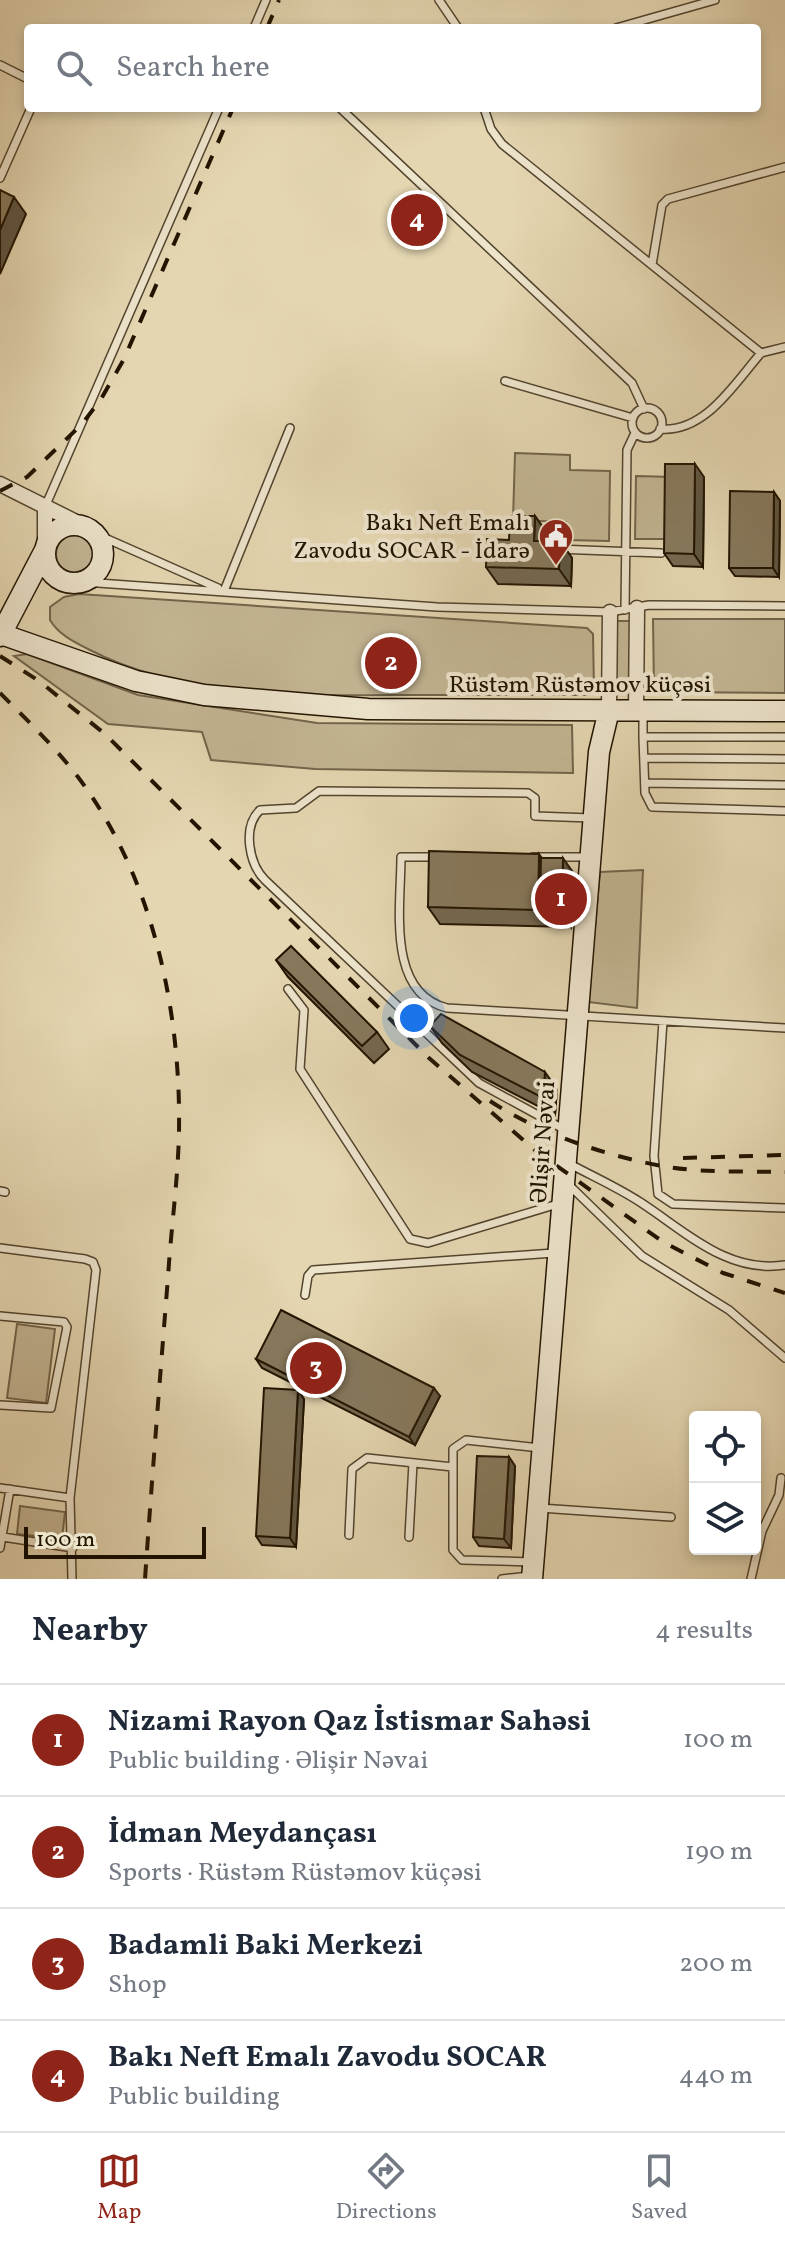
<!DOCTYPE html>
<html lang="en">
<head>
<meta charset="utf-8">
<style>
  body { margin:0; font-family:Vollkorn,serif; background:#f6f6f7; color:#1f2937 }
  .controls { position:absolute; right:24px; bottom:24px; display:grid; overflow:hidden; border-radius:8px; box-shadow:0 4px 12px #0003 }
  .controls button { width:72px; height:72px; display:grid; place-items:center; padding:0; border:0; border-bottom:2px solid #e0e1e3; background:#fff; color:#1f2937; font:40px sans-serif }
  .scale { position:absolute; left:24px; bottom:20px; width:182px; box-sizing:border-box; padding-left:8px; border:4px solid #221401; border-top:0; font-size:22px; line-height:28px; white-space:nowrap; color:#221401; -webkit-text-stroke:6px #ede4cc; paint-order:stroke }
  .you { position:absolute; left:414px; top:1018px; width:28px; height:28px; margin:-20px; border:6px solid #fff; border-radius:50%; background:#1a73e8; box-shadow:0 0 0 12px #1a73e833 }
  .badge { display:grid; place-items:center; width:52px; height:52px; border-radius:50%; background:#8f2418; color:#fff; font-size:26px; font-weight:700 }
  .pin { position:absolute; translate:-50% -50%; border:4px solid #fff; box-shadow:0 2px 8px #0006 }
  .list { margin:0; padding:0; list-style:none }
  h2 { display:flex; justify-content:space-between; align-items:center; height:104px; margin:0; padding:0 32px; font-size:34px }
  h2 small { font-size:26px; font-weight:400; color:#747a83 }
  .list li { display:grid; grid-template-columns:52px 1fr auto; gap:24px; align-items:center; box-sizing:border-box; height:112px; padding:0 32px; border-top:2px solid #e0e1e3 }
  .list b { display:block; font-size:30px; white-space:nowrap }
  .list p { margin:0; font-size:26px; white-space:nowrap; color:#747a83 }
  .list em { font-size:26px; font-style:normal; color:#747a83 }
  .icon { flex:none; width:44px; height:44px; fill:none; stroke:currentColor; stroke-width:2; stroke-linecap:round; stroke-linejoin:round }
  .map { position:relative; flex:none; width:785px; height:1579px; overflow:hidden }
  .search { position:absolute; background:#fff; box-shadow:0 4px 12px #0003; left:24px; right:24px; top:24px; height:88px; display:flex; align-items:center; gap:20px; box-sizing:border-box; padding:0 28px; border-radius:8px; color:#747a83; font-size:30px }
  .sheet { height:552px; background:#fff }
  nav { display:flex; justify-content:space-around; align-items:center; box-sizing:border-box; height:112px; border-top:2px solid #e0e1e3; background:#fff; font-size:22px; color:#747a83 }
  nav a { display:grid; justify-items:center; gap:4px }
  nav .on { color:#8f2418 }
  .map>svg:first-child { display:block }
  .green { fill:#c3b593; stroke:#72644a; stroke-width:2 }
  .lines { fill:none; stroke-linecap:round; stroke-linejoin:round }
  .lane-casing { stroke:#52442d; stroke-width:10 }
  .street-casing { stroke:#52442d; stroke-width:17 }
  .secondary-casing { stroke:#221401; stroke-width:23 }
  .lane { stroke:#ede4cc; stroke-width:7 }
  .street { stroke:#ede4cc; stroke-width:14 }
  .secondary { stroke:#ede4cc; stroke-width:20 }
  .rail { stroke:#221401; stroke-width:4; stroke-dasharray:14 14; stroke-linecap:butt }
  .wall { fill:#746850; stroke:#221401; stroke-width:2 }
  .shaded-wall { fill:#5e5541; stroke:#221401; stroke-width:2 }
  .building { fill:#87795d; stroke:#221401; stroke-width:2 }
  .labels { text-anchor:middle; stroke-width:8; stroke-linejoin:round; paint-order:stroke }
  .poi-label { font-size:24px; fill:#221401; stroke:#ede4cc; text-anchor:end }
  .street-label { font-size:24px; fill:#221401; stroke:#ede4cc }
</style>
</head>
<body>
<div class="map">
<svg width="785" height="1579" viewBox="0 0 785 1579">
  <rect width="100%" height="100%" fill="#e4d6b1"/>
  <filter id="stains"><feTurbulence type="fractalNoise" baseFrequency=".0025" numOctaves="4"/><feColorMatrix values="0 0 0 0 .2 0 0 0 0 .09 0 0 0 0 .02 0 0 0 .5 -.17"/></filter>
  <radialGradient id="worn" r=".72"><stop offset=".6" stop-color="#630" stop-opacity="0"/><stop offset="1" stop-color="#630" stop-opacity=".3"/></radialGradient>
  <path class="green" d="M 515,453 L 570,455 L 570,470 L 610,471 L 609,541 L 566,540 L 566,522 L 513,520 Z
    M 636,476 L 674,477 L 673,539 L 635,539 Z
    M56 554a19 19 0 1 1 38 0a19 19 0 1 1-38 0Z
    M 79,594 L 587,628 L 593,634 L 594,691 L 589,695 C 526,695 463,695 399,695 C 295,696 182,698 88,649 C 74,642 58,634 50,620 L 50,607 L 64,597 Z
    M 653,619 L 785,619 L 785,693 L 654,692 Z
    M 616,621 L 632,621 L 632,691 L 615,692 Z
    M 27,654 L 138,695 L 317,723 L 572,725 L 573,773 L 315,769 L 211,760 L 202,732 L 108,724 L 14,656 Z
    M 643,870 L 637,1008 L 588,1002 L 600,872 Z
    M 17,1324 L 55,1329 L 46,1403 L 7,1398 Z
    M 20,1506 L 65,1512 L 62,1539 L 17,1534 Z"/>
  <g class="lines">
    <g class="lane-casing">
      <path id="lane" d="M 439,0 L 458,28
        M 254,28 L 266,0
        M 616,28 L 715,0
        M 0,65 L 28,79
        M 340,108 L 632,383 L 644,409
        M 484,108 L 491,129 L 502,144 L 761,353 L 785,347
        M 0,178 L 31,108
        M 652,265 L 662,205 L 668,199 L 785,167
        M 505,381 L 633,418
        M632 423a15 15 0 1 1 30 0a15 15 0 1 1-30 0Z
        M 660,429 C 705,433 734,384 761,353
        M 45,507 L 219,108
        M 96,534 L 218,588
        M 557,549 L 661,553
        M 84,582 L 437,607 L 610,612 L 649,605 L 785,606
        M 224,591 L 290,428
        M 625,610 L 627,450 L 635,433
        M 643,713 L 643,737 L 785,737
        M 643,737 L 645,793 L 652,807 L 785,811
        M 645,758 L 785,759
        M 645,783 L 785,785
        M 436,857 L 401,857 C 401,906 386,993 447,1008 L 785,1028
        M 533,857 L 588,857
        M 288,989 L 304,1010 L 300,1069 L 410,1239 L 428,1243 L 561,1203
        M 663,1021 L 654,1156 L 658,1194 L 673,1204 L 785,1208
        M 567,1131 L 479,1083 L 265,880 C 249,864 242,827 260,810 L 296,808 L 319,791 L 528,793 L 535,798 L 535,816 L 591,818
        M 568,1163 C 592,1176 617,1187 640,1202 C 685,1231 727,1274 785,1265
        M 569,1185 L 642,1256 L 729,1310 L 785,1358
        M 0,1191 L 5,1192
        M 0,1248 L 85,1259 L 93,1262 L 96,1270 L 70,1498 L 72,1579
        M 305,1295 L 308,1276 L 313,1270 L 554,1253
        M 0,1316 L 64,1322 L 67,1327 L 51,1408 L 0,1405
        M 0,1488 L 70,1498
        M 540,1508 L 671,1517
        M 349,1535 L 352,1469 L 367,1458 L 453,1467
        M 3,1537 L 73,1548
        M 409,1537 L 413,1463
        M 0,1548 L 10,1489
        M 532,1562 L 462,1560 L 453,1550 L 453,1449 L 466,1440 L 540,1448
        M 502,1579 L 530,1576
        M 751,1579 L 762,1531 L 779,1495 L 781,1478"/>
    </g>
    <g class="street-casing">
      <path id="street" d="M 0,484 L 86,527
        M 45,550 L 45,507
        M 609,710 L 610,612
        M 636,710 L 637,608"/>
    </g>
    <g class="secondary-casing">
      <path id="secondary" d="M45 554a29 29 0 1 1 58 0a29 29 0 1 1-58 0Z
        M 1,634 L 136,681 L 204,695 L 368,709 L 785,711
        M 0,636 L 45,550
        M 532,1579 L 599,752 L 609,710"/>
    </g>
    <use href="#lane" class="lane"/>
    <use href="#street" class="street"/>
    <use href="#secondary" class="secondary"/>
    <path class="rail" d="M 267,28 L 279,0
      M 0,491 L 27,477 L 82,424 L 101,399 L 124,359 L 233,108
      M 0,656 L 39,681 L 105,734 L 429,1058 L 536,1151 L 663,1242 L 723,1273 L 785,1293
      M 0,693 C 27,720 55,747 78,777 C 153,877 181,1010 179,1132 C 178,1180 171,1229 168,1277 C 160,1378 152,1478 145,1579
      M 490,1101 C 540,1134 609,1157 668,1167 C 706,1173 747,1171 785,1172
      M 683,1158 L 785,1155"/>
  </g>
  <path class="wall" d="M 704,477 L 703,567 L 673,566 L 664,553 Z
    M 774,492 L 780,501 L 779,577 L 735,576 L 729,568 Z
    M 535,516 L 547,533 L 546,541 L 560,541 L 572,558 L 571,586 L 498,584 L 486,567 L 509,540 Z
    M 541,858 L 572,871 L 571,927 L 440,924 L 428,907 Z
    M 276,960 L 377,1032 L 389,1049 L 374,1063 L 288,977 Z
    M 430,1026 L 557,1089 L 555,1115 L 472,1072 L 442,1043 Z
    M 256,1359 L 440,1396 L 415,1445 L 262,1368 Z
    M 304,1399 L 296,1547 L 262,1545 L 256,1536 Z
    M 509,1457 L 515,1466 L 511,1548 L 479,1546 L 473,1537 Z"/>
  <path class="shaded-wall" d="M 14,197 L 26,214 L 0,274 L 0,230 Z
    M 695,464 L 704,477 L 703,567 L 694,554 Z
    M 774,492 L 780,501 L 779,577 L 773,568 Z
    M 535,516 L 547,533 L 546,558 L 534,541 Z
    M 560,541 L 572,558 L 571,586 L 559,569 Z
    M 539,854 L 551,870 L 540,914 L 538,910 Z
    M 563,858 L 572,871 L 571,927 L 562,915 Z
    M 545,1072 L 557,1089 L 555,1115 L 543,1098 Z
    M 434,1388 L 440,1396 L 415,1445 L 409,1437 Z
    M 298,1390 L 304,1399 L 296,1547 L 290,1538 Z
    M 509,1457 L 515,1466 L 511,1548 L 504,1539 Z"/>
  <path class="building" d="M 0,190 L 14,197 L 0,230 Z
    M 665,464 L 695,464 L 694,554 L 664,553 Z
    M 730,491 L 774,492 L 773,568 L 729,568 Z
    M 510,516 L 535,516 L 534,541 L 560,541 L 559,569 L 486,567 L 487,539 L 509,540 Z
    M 429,851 L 539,854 L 538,910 L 428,907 Z
    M 541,858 L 563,858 L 562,915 L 540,914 Z
    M 291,946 L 377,1032 L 362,1046 L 276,960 Z
    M 441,1014 L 545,1072 L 543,1098 L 460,1055 L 430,1026 Z
    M 281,1310 L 434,1388 L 409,1437 L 256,1359 Z
    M 264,1388 L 298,1390 L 290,1538 L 256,1536 Z
    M 477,1456 L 509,1457 L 504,1539 L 473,1537 Z"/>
  <defs>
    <g id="civic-pin" transform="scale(1.8)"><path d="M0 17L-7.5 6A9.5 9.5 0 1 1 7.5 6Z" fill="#8f2418" stroke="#ede4cc"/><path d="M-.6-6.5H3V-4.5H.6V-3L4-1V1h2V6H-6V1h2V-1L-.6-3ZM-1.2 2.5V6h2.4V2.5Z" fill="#fff"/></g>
  </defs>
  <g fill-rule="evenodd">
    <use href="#civic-pin" x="556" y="536"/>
  </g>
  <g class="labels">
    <g class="poi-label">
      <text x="530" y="530">Bakı Neft Emalı<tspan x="530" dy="28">Zavodu SOCAR - İdarə</tspan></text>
    </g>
    <g class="street-label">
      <text x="580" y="692">Rüstəm Rüstəmov küçəsi</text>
      <text transform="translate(542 1142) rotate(-86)" y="8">Əlişir Nəvai</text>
    </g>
  </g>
  <rect width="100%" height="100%" filter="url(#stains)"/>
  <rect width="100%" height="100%" fill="url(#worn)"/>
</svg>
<div class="controls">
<button><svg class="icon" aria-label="locate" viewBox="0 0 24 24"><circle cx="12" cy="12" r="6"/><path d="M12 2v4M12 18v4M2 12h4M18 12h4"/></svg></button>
<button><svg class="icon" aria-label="layers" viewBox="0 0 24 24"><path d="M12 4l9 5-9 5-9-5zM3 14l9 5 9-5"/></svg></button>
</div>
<div class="scale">100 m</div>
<div class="you"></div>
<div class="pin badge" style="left:561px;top:899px">1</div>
<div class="pin badge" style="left:391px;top:663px">2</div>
<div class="pin badge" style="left:316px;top:1368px">3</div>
<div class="pin badge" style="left:417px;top:220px">4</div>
<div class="search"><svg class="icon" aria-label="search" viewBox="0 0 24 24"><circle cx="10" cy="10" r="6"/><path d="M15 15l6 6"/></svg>Search here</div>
</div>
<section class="sheet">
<h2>Nearby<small>4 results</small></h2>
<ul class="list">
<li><span class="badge">1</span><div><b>Nizami Rayon Qaz İstismar Sahəsi</b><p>Public building · Əlişir Nəvai</p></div><em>100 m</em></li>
<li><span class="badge">2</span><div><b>İdman Meydançası</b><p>Sports · Rüstəm Rüstəmov küçəsi</p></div><em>190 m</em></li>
<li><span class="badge">3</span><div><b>Badamli Baki Merkezi</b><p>Shop</p></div><em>200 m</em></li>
<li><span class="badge">4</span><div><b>Bakı Neft Emalı Zavodu SOCAR</b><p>Public building</p></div><em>440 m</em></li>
</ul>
</section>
<nav>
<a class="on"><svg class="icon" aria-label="map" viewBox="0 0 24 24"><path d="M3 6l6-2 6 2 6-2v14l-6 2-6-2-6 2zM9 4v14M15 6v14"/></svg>Map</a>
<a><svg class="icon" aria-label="directions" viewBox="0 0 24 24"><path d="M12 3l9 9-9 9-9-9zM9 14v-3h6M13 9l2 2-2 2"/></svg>Directions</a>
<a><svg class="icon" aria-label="saved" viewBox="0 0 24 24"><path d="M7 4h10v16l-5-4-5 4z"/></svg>Saved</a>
</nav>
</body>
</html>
